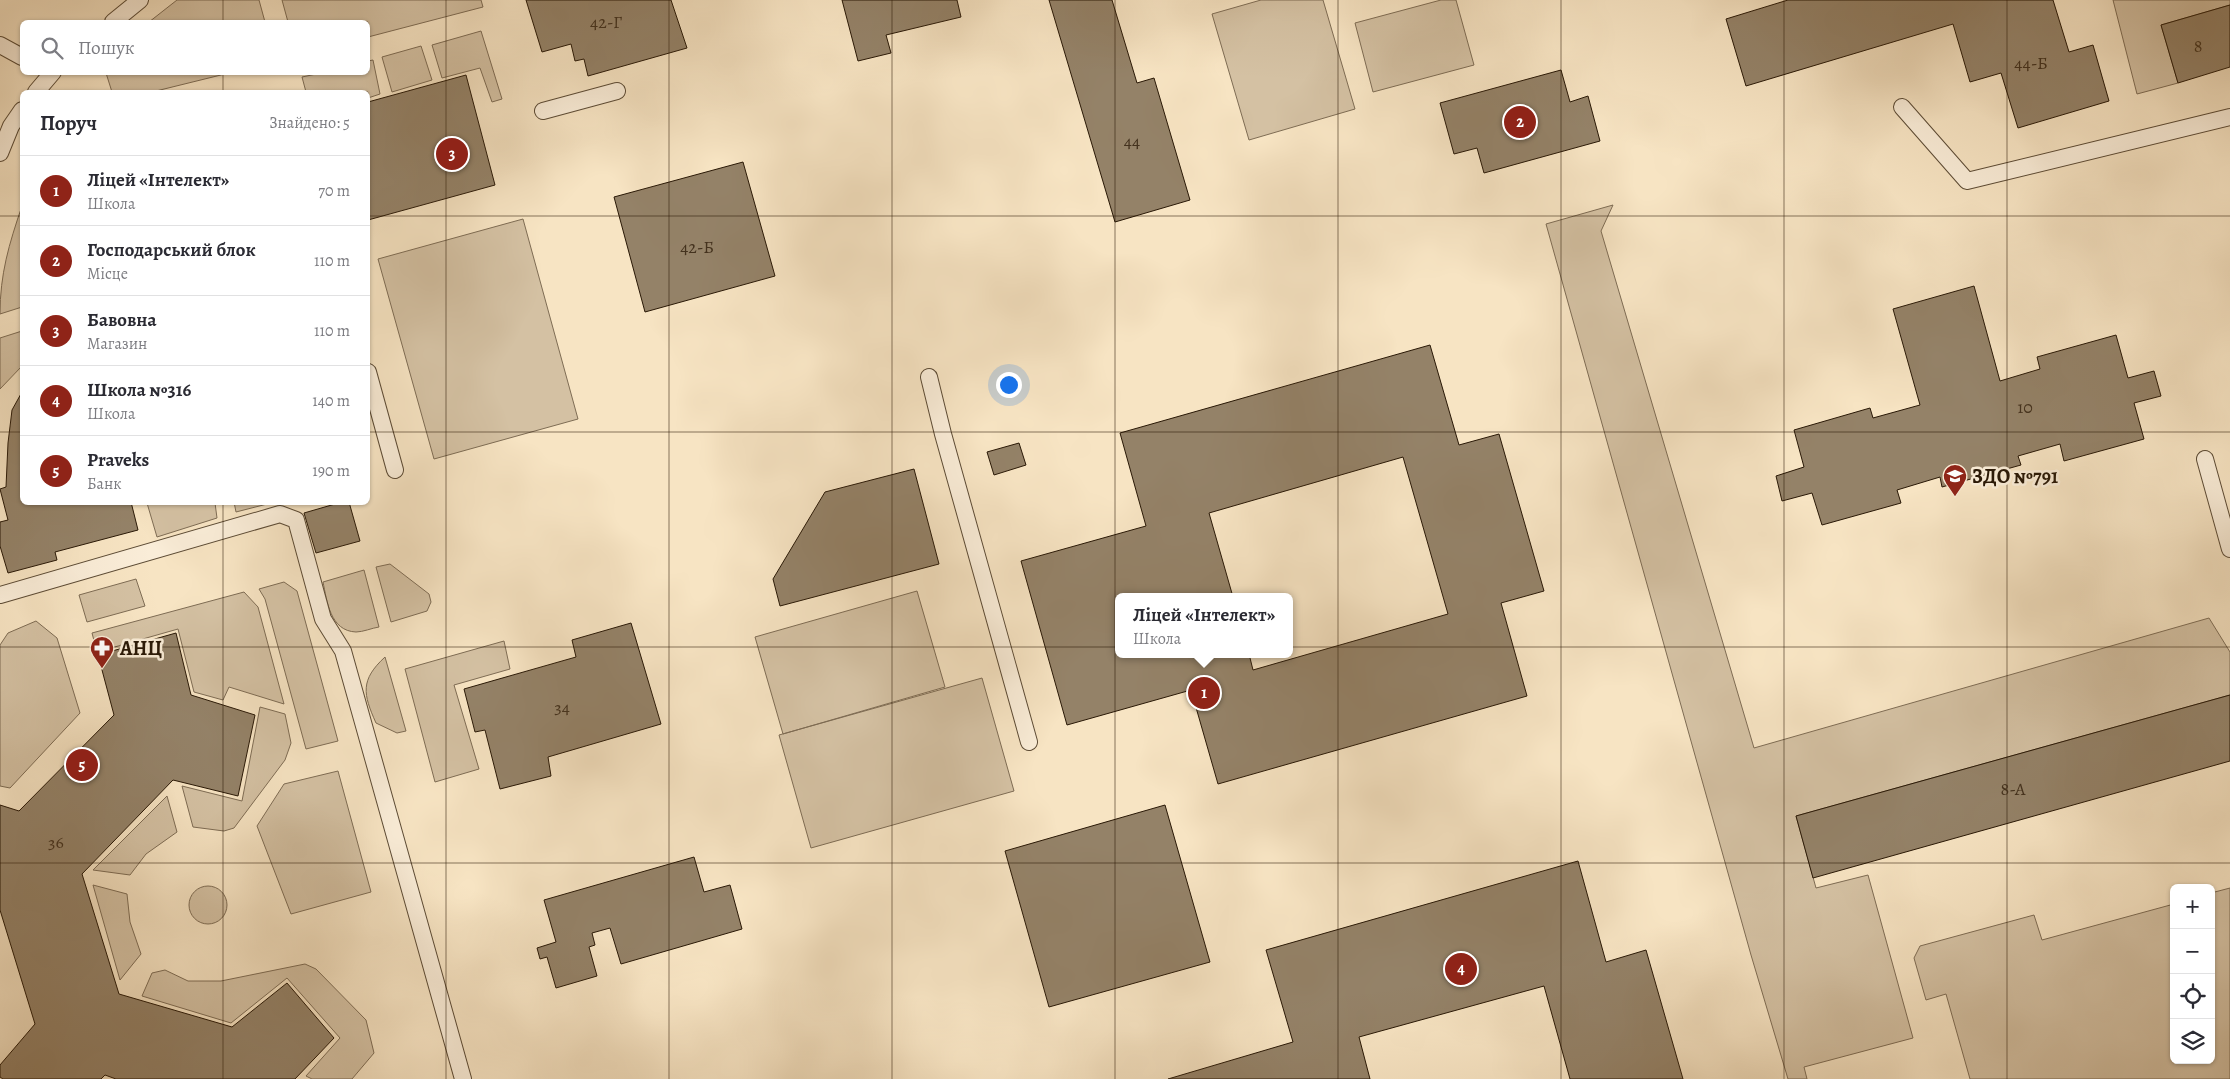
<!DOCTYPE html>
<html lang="uk">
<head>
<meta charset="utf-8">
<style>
  body { margin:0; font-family:Alegreya,serif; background:#f2f2f3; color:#2b2b33 }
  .controls { position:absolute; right:15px; bottom:15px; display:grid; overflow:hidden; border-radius:8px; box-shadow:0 1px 4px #0004 }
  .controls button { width:45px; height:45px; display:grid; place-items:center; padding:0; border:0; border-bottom:1px solid #e1e1e2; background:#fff; color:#2b2b33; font:25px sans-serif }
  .you { position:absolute; left:1008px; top:384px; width:18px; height:18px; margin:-12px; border:4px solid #fff; border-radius:50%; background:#1a73e8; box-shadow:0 0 0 8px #1a73e833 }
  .badge { display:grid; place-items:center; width:32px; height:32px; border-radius:50%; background:#8f2418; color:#fff; font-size:16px; font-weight:700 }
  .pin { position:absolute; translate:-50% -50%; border:2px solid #fff; box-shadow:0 1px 5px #0006 }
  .popup { position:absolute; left:1115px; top:593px; width:178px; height:65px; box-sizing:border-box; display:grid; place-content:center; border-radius:8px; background:#fff; filter:drop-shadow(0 1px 4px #0005); font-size:16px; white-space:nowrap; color:#7c7c81 }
  .popup b { font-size:19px; color:#2b2b33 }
  .popup::after { content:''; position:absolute; left:50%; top:100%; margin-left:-10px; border:10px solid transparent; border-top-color:#fff }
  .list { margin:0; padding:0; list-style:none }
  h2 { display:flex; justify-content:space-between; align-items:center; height:65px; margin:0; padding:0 20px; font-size:21px }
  h2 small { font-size:16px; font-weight:400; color:#7c7c81 }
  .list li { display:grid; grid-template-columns:32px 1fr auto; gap:15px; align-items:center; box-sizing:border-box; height:70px; padding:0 20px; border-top:1px solid #e1e1e2 }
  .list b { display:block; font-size:19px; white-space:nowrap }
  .list p { margin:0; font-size:16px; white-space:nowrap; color:#7c7c81 }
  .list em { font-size:16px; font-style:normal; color:#7c7c81 }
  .icon { flex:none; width:28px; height:28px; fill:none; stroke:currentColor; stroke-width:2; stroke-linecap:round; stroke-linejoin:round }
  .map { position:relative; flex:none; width:2230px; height:1079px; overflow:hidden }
  .search { position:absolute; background:#fff; box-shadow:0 1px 4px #0004; left:20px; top:20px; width:350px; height:55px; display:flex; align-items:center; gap:12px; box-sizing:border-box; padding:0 18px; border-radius:8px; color:#7c7c81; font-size:19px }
  .panel { position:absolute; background:#fff; box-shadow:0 1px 4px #0004; left:20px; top:90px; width:350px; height:415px; border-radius:8px }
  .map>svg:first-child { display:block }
  .green { fill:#d4c1a3; stroke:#7e6c54 }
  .building { fill:#948268; stroke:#291806; fill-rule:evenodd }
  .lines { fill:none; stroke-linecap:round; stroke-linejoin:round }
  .service-casing { stroke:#5c4b35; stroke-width:18 }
  .service { stroke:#faedd8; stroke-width:16 }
  .grid { fill:none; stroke:#291806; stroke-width:1; stroke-opacity:0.55 }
  .labels { text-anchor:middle; stroke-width:5; stroke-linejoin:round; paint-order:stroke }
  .number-label { font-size:18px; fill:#44321e }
  .poi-label { font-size:20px; font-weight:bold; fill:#291806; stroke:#faedd8; text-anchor:start }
</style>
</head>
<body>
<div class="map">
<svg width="2230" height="1079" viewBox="0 0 2230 1079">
  <rect width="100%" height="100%" fill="#f7e4c3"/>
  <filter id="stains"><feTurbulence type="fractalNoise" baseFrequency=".004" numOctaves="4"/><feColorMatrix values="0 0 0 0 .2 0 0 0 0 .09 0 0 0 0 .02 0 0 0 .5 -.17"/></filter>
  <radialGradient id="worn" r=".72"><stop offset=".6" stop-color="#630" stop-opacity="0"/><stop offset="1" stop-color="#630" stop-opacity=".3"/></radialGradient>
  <path class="green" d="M 177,0 L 259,0 L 265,22 L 149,22 Z
    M 282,0 L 481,0 L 483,7 L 368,37 L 368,22 L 288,22 Z
    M 1261,0 L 1323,0 L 1355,109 L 1249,140 L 1212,14 Z
    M 1441,0 L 1456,0 L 1474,65 L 1373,92 L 1355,23 Z
    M 2113,0 L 2230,0 L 2230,5 L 2161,25 L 2178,83 L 2137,94 Z
    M 481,31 L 502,99 L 492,102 L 480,68 L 442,78 L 432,45 Z
    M 421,46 L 432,80 L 392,92 L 382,57 Z
    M 373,60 L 380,94 L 368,98 L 368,92 L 306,92 L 302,77 L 321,73 L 368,72 L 368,61 Z
    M 106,73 L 106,72 L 229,73 L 152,92 L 112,92 Z
    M 1613,205 L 1601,231 L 1754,748 L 2209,618 L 2230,652 L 2230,695 L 1796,816 L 1816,888 L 1868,875 L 1913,1038 L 1804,1067 L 1807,1079 L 1788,1079 L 1751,955 L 1546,224 Z
    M 22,206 L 22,307 L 0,314 C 0,274 9,244 22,206 Z
    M 523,219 L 578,419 L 434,459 L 378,259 Z
    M 22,331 L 22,366 L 0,389 L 0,338 Z
    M 234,502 L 271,502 L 271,503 L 236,512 Z
    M 147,503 L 215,503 L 217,518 L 157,537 Z
    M 390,564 L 429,594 L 431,602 L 427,611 L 391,622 L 376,567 Z
    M 364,570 L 379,627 C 372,628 363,632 356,632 C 330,631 327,601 323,582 Z
    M 136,579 L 145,606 L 87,622 L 79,595 Z
    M 284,582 L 297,591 L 338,741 L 306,749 L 265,599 L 259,589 Z
    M 917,591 L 945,687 L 783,734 L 755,637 Z
    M 244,592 L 258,607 L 284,704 L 229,687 L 223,700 L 194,692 L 178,629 L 97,652 L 92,633 Z
    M 36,621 L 57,638 L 80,713 L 10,788 L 0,786 L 0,645 L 8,633 Z
    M 504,641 L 510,669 L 454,685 L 479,769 L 435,782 L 405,669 Z
    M 385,657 L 406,731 L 397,733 L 376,723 C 363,694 360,680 385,657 Z
    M 982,678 L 1014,791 L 811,848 L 779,735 Z
    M 260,707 L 285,714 L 291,743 L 285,760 L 234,828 L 224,831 L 193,827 L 182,786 L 242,801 Z
    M 338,771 L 371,892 L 291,914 L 257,826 L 284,784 Z
    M 167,796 L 177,832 L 146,854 L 130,875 L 93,870 Z
    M 93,885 L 127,894 L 130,922 L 141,954 L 120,980 Z
    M189 905a19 19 0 1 1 38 0a19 19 0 1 1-38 0Z
    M 2230,888 L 2230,1079 L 1970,1079 L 1946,994 L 1926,1000 L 1914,958 L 1920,946 L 2034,915 L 2042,940 L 2174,904 L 2174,1060 L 2211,1060 L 2211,893 Z
    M 305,964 L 316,969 L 366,1020 L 374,1053 L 352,1079 L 312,1079 L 306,1076 L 340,1038 L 287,978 L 231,1023 L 142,996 L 152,973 L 165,970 L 188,981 L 221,981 Z"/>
  <path class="building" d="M 526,0 L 671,0 L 687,48 L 588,76 L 584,59 L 575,61 L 571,44 L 542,52 Z
    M 842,0 L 957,0 L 961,17 L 886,35 L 891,53 L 858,61 Z
    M 1049,0 L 1112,0 L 1137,83 L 1154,78 L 1190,200 L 1115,222 Z
    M 1788,0 L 2053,0 L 2069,52 L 2093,45 L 2109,101 L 2018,128 L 2001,73 L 1970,82 L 1953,24 L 1746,86 L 1726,19 Z
    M 2230,5 L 2230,67 L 2178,83 L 2161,25 Z
    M 1561,70 L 1570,102 L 1588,96 L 1600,141 L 1484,173 L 1477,148 L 1454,154 L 1440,103 Z
    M 466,75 L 495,185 L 368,220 L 368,102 Z
    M 743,162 L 775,276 L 645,312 L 614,197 Z
    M 1974,286 L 2000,381 L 2040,369 L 2037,357 L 2116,335 L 2128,378 L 2154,371 L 2161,396 L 2134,403 L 2144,439 L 2064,461 L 2060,444 L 2018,456 L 2021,465 L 1942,487 L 1940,477 L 1897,490 L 1901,503 L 1822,525 L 1812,493 L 1782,501 L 1776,476 L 1804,467 L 1794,430 L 1870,408 L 1873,418 L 1920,405 L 1893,309 Z
    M 1430,345 L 1459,445 L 1499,434 L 1544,591 L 1501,603 L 1527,696 L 1218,784 L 1191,690 L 1067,725 L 1021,561 L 1146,526 L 1120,433 ZM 1403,457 L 1448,614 L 1253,670 L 1249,654 L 1119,654 L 1119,597 L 1233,597 L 1209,513 Z
    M 22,392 L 22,502 L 131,502 L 138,530 L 55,552 L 57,560 L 8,573 L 0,546 L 0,522 L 8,520 L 0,489 L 6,487 L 8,443 L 12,410 Z
    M 1019,443 L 1026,465 L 994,475 L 987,452 Z
    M 914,469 L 939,564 L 780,606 L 773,579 L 825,492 Z
    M 342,502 L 349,502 L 360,541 L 316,553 L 304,513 Z
    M 631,623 L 661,724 L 548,757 L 551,776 L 500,789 L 485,730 L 475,732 L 464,689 L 576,657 L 572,640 Z
    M 176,633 L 191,695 L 255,715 L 238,796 L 173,780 L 82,874 L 119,994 L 232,1027 L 287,983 L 334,1038 L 295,1079 L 116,1079 L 105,1075 L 101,1079 L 3,1079 L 0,1077 L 0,1065 L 35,1024 L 0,910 L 0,805 L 19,811 L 114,715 L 98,655 Z
    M 2230,695 L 2230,761 L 1813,878 L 1796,816 Z
    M 1165,805 L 1210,962 L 1049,1007 L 1005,851 Z
    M 694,857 L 704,892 L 730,885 L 742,929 L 621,964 L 610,928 L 592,933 L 595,945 L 589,947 L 597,976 L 556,988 L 547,957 L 540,959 L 537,948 L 556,942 L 544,900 Z
    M 1578,861 L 1606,962 L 1646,950 L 1683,1079 L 1570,1079 L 1544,986 L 1359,1037 L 1370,1079 L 1168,1079 L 1293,1042 L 1266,950 Z"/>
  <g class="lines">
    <g class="service-casing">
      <path id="service" d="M 113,22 L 140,0
        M 0,45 L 22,57
        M 36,92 L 53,72
        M 1902,107 L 1967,181 L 2230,117
        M 543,111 L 617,91
        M 0,153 L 11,126 L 22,110
        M 368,372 L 395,470
        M 929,377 L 943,434 L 1029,742
        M 2205,459 L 2230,549
        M 0,595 L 280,514 L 296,520 L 323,619 L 343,651 L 463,1079"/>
    </g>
    <use href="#service" class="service"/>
  </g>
  <path class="grid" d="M 223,0 L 223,22M 446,0 L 446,1079M 669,0 L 669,1079M 892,0 L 892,1079M 1115,0 L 1115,1079M 1338,0 L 1338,1079M 1561,0 L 1561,1079M 1784,0 L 1784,1079M 2007,0 L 2007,1079M 223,72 L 223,92M 0,216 L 22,216M 368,216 L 2230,216M 0,432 L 22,432M 368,432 L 2230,432M 223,502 L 223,1079M 0,647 L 2230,647M 0,863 L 2230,863"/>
  <defs>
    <g id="school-pin" transform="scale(1.25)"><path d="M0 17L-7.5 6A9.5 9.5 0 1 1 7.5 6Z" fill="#8f2418" stroke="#faedd8"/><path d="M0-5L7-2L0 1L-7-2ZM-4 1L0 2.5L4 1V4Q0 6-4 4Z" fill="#fff"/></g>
    <g id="pharmacy-pin" transform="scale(1.25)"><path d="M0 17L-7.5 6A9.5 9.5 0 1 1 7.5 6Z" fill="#8f2418" stroke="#faedd8"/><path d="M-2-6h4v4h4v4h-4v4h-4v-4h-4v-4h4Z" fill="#fff"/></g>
  </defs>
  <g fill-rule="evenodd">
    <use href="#school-pin" x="1955" y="476"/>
    <use href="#pharmacy-pin" x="102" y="648"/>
  </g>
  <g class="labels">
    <g class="number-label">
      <text x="606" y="28">42-Г</text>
      <text x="2198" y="52">8</text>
      <text x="2031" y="69">44-Б</text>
      <text x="1132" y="147">44</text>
      <text x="697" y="253">42-Б</text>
      <text x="2025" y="413">10</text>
      <text x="562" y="713">34</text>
      <text x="2013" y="795">8-А</text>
      <text x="56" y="848">36</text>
    </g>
    <g class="poi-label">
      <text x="1972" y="483">ЗДО №791</text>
      <text x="120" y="655">АНЦ</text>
    </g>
  </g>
  <rect width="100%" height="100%" filter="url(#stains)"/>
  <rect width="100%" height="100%" fill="url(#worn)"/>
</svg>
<div class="controls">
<button>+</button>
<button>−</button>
<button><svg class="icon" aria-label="locate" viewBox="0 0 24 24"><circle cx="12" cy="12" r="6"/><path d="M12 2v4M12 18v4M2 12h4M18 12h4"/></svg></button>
<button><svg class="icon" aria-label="layers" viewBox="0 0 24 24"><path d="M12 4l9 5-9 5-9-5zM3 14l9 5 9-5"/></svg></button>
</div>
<div class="you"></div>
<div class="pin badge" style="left:1204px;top:693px">1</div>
<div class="popup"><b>Ліцей «Інтелект»</b>Школа</div>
<div class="pin badge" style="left:1520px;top:122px">2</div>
<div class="pin badge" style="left:452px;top:154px">3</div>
<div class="pin badge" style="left:1461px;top:969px">4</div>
<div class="pin badge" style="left:82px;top:765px">5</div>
<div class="search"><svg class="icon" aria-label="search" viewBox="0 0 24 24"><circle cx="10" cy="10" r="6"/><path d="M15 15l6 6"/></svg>Пошук</div>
<section class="panel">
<h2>Поруч<small>Знайдено: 5</small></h2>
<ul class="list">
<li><span class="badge">1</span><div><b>Ліцей «Інтелект»</b><p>Школа</p></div><em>70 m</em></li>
<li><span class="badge">2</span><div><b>Господарський блок</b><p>Місце</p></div><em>110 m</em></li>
<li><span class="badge">3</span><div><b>Бавовна</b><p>Магазин</p></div><em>110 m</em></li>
<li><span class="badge">4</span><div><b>Школа №316</b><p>Школа</p></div><em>140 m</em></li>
<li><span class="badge">5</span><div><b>Praveks</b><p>Банк</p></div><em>190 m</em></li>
</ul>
</section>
</div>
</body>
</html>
